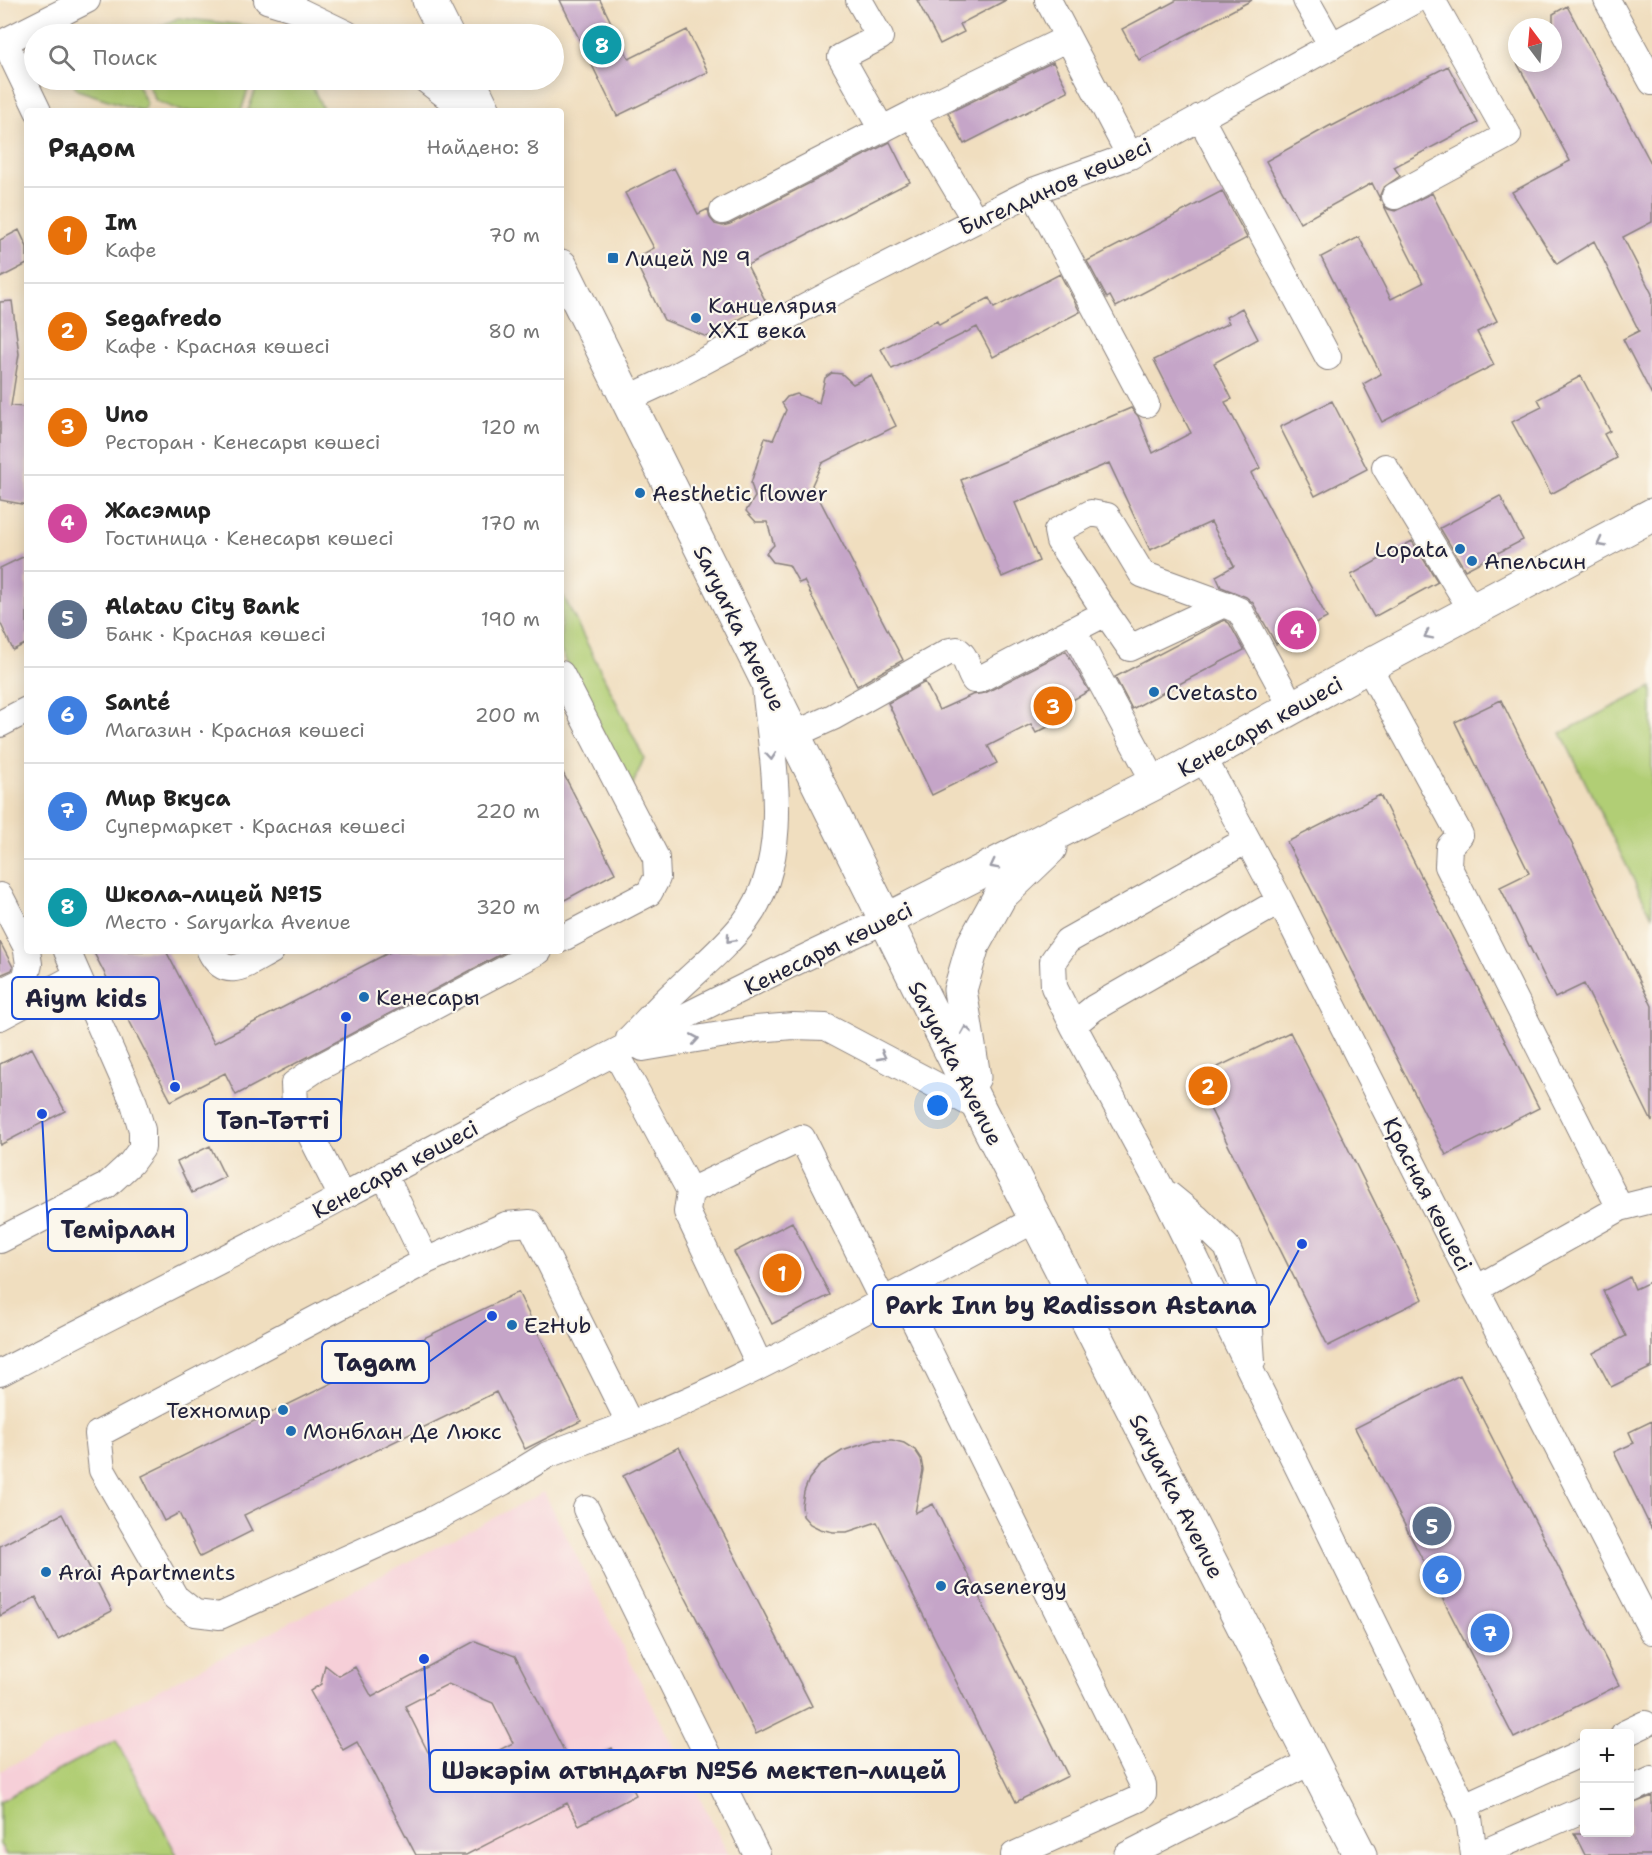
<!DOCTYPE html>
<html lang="ru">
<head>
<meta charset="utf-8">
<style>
  body { margin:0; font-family:"Shantell Sans",sans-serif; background:#f6f6f6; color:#222 }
  .controls { position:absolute; right:18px; bottom:18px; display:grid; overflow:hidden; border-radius:6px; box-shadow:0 3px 15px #0003 }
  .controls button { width:54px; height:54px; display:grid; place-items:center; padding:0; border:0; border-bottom:2px solid #e0e0e0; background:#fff; color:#222; font:30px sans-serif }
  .compass { position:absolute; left:1508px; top:18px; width:54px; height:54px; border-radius:50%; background:#fff; box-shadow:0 3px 15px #0003; rotate:344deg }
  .you { position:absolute; left:938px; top:1106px; width:21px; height:21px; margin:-15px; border:4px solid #fff; border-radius:50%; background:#1a73e8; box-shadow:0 0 0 9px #1a73e833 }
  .badge { display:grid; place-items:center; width:39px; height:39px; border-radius:50%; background:#0f766e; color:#fff; font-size:20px; font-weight:700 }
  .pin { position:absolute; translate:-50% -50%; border:3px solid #fff; box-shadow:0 2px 6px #0006 }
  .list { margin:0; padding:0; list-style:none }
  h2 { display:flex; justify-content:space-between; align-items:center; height:78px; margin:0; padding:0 24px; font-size:26px }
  h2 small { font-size:20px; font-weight:400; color:#767676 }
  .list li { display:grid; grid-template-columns:39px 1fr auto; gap:18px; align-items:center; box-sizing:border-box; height:96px; padding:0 24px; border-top:2px solid #e0e0e0 }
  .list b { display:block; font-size:22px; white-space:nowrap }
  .list p { margin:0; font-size:20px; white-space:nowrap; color:#767676 }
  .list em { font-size:20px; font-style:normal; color:#767676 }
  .icon { flex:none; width:33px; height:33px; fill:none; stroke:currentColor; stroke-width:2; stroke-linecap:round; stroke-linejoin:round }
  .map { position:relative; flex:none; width:1652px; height:1855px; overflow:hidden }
  .search { position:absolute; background:#fff; box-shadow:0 3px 15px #0003; left:24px; top:24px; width:540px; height:66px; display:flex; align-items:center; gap:15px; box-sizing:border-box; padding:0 21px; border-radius:33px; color:#767676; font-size:22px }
  .panel { position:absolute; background:#fff; box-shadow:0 3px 15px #0003; left:24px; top:108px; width:540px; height:846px; border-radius:6px }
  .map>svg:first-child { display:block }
  .built { fill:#f6cfd8 }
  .grass { fill:#b1ce75; stroke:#6a7858; stroke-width:1.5 }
  .building { fill:#c5a5c8; fill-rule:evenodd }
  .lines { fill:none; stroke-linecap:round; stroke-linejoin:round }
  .minor-casing { stroke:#89807d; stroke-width:28 }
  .major-casing { stroke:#89807d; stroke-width:35 }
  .minor { stroke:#fff; stroke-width:26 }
  .major { stroke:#fff; stroke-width:33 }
  .oneway { stroke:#9c9ca7 }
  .poi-dot { fill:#1f6fb2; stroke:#fbf7ec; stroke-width:2 }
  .labels { text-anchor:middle; stroke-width:4.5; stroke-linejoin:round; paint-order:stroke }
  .street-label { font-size:22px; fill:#22223b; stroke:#fbf7ec }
  .poi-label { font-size:22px; fill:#22223b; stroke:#fbf7ec; text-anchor:start }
  .leader { fill:none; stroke:#1d4ed8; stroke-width:2 }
  .callout-dot { fill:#1d4ed8; stroke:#fbf7ec; stroke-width:2 }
  .callout { fill:#fbf7ec; stroke:#1d4ed8; stroke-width:2 }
  .callout-label { font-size:24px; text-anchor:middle; font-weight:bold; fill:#22223b }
</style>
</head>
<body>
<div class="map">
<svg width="1652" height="1855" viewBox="0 0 1652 1855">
  <rect width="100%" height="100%" fill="#fbf7ec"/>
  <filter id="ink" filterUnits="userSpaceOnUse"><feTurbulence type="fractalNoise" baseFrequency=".0167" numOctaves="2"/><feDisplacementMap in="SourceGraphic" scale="12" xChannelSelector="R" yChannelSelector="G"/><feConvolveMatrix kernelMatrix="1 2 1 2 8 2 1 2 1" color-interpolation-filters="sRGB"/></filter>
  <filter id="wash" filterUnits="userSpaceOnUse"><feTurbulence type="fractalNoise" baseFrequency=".008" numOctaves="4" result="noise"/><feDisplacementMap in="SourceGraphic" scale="24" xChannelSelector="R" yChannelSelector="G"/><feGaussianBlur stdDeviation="1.35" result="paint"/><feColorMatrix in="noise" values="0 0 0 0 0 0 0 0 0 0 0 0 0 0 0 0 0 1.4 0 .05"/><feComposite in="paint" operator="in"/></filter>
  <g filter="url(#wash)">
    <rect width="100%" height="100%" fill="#f0debf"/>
    <path class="built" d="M 544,1492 L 729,1855 L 0,1855 L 0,1771 Z"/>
    <path class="grass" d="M 178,18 L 268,28 L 266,34 L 144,34 Z
      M 72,80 L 135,80 L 147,104 L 142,111 L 77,90 Z
      M 146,80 L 251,80 L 241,111 L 181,111 L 156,101 Z
      M 259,80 L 309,80 L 324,111 L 248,111 Z
      M 561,591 L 644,758 L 630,791 L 561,651 Z
      M 1652,687 L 1652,917 L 1561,733 Z
      M 116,1740 L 177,1855 L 6,1855 L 0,1844 L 0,1801 Z"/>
    <g id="blocks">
      <path class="building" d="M 560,0 L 600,0 L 629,59 L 687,30 L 708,72 L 617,116 Z
        M 917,0 L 1006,0 L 960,24 L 964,32 L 940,44 Z
        M 1177,0 L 1252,0 L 1139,60 L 1122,29 Z
        M 1567,6 L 1652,165 L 1652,222 L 1623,237 L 1652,294 L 1652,395 L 1623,339 L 1639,331 L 1594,241 L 1557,264 L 1512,192 L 1570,161 L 1517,63 L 1553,63 L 1553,14 Z
        M 1053,62 L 1068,91 L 964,144 L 948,113 Z
        M 1448,66 L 1478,123 L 1394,167 L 1400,176 L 1383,188 L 1380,195 L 1381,201 L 1372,183 L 1300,223 L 1266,161 L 1331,125 L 1332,126 Z
        M 890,142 L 910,182 L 747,265 L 767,304 L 707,337 L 664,320 L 634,259 L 654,248 L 625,193 L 674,168 L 698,214 L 708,209 L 710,218 L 715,224 L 723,226 L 730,224 Z
        M 1222,191 L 1247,238 L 1116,307 L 1110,296 L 1107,298 L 1087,261 Z
        M 1432,193 L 1497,321 L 1477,332 L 1494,365 L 1382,422 L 1363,384 L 1381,374 L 1321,257 L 1359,237 L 1391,299 L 1423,283 L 1383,204 L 1388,209 L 1395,211 Z
        M 19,230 L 27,247 L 27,264 L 0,278 L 0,240 Z
        M 1060,274 L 1080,312 L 993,357 L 977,327 L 892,369 L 881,349 L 937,321 L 939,325 L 989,298 L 994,308 Z
        M 12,301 L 19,354 L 11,406 L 27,407 L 27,505 L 0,500 L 0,302 Z
        M 1242,308 L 1258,339 L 1214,363 L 1232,399 L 1225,402 L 1260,468 L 1251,473 L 1327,618 L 1276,644 L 1253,603 L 1246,597 L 1221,587 L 1216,576 L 1234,566 L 1211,522 L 1150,550 L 1109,463 L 1015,503 L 1039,561 L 1002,577 L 961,480 L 1131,408 L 1138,416 L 1153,453 L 1191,433 L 1154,360 L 1229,323 L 1226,317 Z
        M 832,373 L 842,374 L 853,384 L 871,375 L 896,426 L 822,463 L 812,485 L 903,660 L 857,686 L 804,581 L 799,583 L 789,565 L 773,562 L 766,553 L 774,545 L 767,522 L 756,522 L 746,511 L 755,497 L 751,483 L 765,438 L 773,440 L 786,410 L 782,403 L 787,397 L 797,394 L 819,403 L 825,378 Z
        M 1581,376 L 1610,431 L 1604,434 L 1617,458 L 1551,494 L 1512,422 L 1542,407 L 1538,399 Z
        M 1332,401 L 1367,469 L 1315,496 L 1280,427 Z
        M 1500,496 L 1523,540 L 1465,570 L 1440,528 Z
        M 1412,541 L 1438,582 L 1374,617 L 1351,575 Z
        M 27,555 L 27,643 L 13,650 L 0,622 L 0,568 Z
        M 1224,620 L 1229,623 L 1244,650 L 1132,709 L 1115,677 Z
        M 1066,651 L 1089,691 L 1067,703 L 1073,714 L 1036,733 L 1031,724 L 988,746 L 997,763 L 932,795 L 888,703 L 925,682 L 939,710 L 972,695 L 985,693 Z
        M 1501,700 L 1652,1006 L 1652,1122 L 1584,984 L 1555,998 L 1500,887 L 1529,873 L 1455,722 Z
        M 561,769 L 615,873 L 561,902 Z
        M 1380,795 L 1539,1108 L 1446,1155 L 1287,842 Z
        M 0,942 L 13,967 L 12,970 L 0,975 Z
        M 93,951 L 166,951 L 214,1043 L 392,951 L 507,951 L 236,1095 L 225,1073 L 171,1101 Z
        M 1290,1032 L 1423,1299 L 1328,1346 L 1195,1078 Z
        M 32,1048 L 65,1111 L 0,1145 L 0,1064 Z
        M 210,1146 L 225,1177 L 192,1193 L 177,1162 Z
        M 792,1222 L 830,1295 L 772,1324 L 734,1252 Z
        M 1630,1277 L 1635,1289 L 1652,1281 L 1652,1367 L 1611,1387 L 1593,1353 L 1626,1336 L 1603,1291 Z
        M 518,1292 L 581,1421 L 525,1449 L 496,1392 L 244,1515 L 252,1531 L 200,1557 L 179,1513 L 164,1521 L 142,1476 Z
        M 1460,1375 L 1619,1685 L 1514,1738 L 1355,1428 Z
        M 1652,1421 L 1652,1530 L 1614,1452 L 1634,1443 L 1629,1432 Z
        M 876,1440 L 892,1440 L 904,1443 L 915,1450 L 921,1459 L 923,1470 L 915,1513 L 933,1504 L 1068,1776 L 1016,1802 L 877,1522 L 847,1532 L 833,1532 L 820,1529 L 810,1524 L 803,1516 L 802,1505 L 804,1492 L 809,1479 L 821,1464 L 842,1451 Z
        M 679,1447 L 812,1706 L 756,1734 L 623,1476 Z
        M 62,1514 L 112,1611 L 58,1639 L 36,1597 L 0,1616 L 0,1546 Z
        M 475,1641 L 515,1656 L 573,1768 L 612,1748 L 636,1795 L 579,1825 L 567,1803 L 466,1855 L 416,1855 L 357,1742 L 343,1750 L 310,1691 L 321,1684 L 325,1665 L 339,1676 L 355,1667 L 372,1697 ZM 448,1684 L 493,1703 L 513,1743 L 467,1767 L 428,1752 L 405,1706 Z
        M 1652,1796 L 1652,1855 L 1585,1855 L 1574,1833 L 1629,1833 L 1629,1805 Z"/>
    </g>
  </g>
  <g filter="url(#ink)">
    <use href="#blocks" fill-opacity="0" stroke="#89807d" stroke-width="1.5"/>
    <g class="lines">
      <g class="minor-casing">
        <path id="minor" d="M 267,0 L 293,8 L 347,34
          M 859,0 L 880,37 L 841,57 L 882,130
          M 1048,0 L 1130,156
          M 1306,0 L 1332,46
          M 1607,0 L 1652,82
          M 5,42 L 38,111
          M 0,44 L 87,0
          M 426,80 L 466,111
          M 912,114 L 1068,38
          M 1200,117 L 1328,357
          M 1033,191 L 1146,404
          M 1395,196 L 1508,135 L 1432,0
          M 723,211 L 912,114 L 975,220
          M 627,399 L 668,380 L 834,292 L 1033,191 L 1130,156 L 1415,0
          M 1385,467 L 1473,612
          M 1106,613 L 1059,541 L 1057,531 L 1091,513 L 1107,516 L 1142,574 L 1224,604
          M 1368,666 L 1460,835 L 1449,847 L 1448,866 L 1620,1208
          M 561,674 L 656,858 L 657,878 L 649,893 L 561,939
          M 0,724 L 27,710
          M 793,735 L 833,717 L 950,651 L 957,650 C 968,657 967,670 974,680 L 978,680 L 1073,630
          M 1203,757 L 1280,901 L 1476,1289 L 1652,1631
          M 1155,783 L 1073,630 L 1106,613 L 1130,648 L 1224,604 L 1240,611 L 1293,709
          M 0,896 L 27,948
          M 1280,901 L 1094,1008 L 1073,1025 L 1162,1190 L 1464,1806 L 1469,1818 L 1474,1855
          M 210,951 C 226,983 248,963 271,951
          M 0,992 L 25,980 L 29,964 L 27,951
          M 0,1017 L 77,976
          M 1073,1025 L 1054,987 L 1053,961 L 1067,941 L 1247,840
          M 629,1039 C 645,1023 660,1005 677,990 C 700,968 726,947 745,922 C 794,857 772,761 765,686
          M 643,1048 L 756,1029 L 793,1026 L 826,1027 L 979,1108
          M 616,1053 L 690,1191 L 802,1138 L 883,1301 L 1036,1219
          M 384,1174 L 426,1261
          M 690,1191 L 687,1212 L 760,1366
          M 1169,1195 L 1197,1218 L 1227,1247 L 1248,1299 L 1252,1362
          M 342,1197 L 295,1104 L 294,1084 L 316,1069 L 539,951
          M 530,1223 L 630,1424 L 547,1455 L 503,1482 L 432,1520 L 220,1616 L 195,1613 L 175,1597 L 102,1470 L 98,1434 L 426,1261 L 506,1225 Z
          M 0,1240 L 106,1186 L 131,1163 L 142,1148 L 142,1130 L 134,1103 L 67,951
          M 1476,1289 L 1620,1208 L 1652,1200
          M 0,1373 C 114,1314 229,1257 342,1197 C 521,1102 699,1004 884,921
          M 630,1424 C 724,1389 812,1339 900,1292 L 1143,1785 L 1143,1794 L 1138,1799 L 1014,1855
          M 586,1509 L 757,1855
          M 1624,1734 L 1645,1724
          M 1630,1790 L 1652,1780
          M 1464,1806 L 1584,1752
          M 1127,1855 L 1312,1761
          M 1478,1855 L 1584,1809"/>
      </g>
      <g class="major-casing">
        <path id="major" d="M 429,0 L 446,34
          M 469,80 L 484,111
          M 561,266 L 979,1108 L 1360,1855
          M 884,921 L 1155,783 L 1368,666 L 1652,515
          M 974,1077 L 960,990 L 973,945 L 1000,896 L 1050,848"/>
      </g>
      <use href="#minor" class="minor"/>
      <use href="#major" class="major"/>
    </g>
    <defs><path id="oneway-chevron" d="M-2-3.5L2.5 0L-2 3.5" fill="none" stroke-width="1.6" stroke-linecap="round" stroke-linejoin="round" transform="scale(1.5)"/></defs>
    <g class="oneway">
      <use href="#oneway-chevron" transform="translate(1601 543) rotate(152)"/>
      <use href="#oneway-chevron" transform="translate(1428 635) rotate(153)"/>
      <use href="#oneway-chevron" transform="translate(771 756) rotate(85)"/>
      <use href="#oneway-chevron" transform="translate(994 865) rotate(153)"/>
      <use href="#oneway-chevron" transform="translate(730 939) rotate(132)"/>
      <use href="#oneway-chevron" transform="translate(966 1030) rotate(-99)"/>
      <use href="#oneway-chevron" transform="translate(695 1039) rotate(-10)"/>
      <use href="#oneway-chevron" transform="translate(882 1056) rotate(28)"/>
    </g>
  </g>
  <g class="poi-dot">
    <rect x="607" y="252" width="12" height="12" rx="3"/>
    <circle cx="696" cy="318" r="6"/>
    <circle cx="640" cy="493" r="6"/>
    <circle cx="1460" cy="549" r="6"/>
    <circle cx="1472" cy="561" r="6"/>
    <circle cx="1154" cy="692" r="6"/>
    <circle cx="364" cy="997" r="6"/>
    <circle cx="512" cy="1325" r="6"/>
    <circle cx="283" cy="1410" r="6"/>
    <circle cx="291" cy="1431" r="6"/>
    <circle cx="46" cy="1572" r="6"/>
    <circle cx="941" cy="1586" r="6"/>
  </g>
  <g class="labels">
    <g class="street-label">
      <text transform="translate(1055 186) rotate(-24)" y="8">Бигелдинов көшесі</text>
      <text transform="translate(740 628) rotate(64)" y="8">Saryarka Avenue</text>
      <text transform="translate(1260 726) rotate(-29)" y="8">Кенесары көшесі</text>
      <text transform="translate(828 948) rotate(-26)" y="8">Кенесары көшесі</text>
      <text transform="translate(956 1063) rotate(63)" y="8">Saryarka Avenue</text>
      <text transform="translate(395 1169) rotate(-28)" y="8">Кенесары көшесі</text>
      <text transform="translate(1428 1194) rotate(63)" y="8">Красная көшесі</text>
      <text transform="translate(1177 1496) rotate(63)" y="8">Saryarka Avenue</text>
    </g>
    <g class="poi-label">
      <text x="625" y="266">Лицей № 9</text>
      <text x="708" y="313">Канцелярия<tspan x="708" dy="25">XXI века</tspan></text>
      <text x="652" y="501">Aesthetic flower</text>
      <text x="1448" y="557" text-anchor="end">Lopata</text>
      <text x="1484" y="569">Апельсин</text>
      <text x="1166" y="700">Cvetasto</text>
      <text x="376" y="1005">Кенесары</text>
      <text x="524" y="1333">EzHub</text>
      <text x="271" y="1418" text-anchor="end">Техномир</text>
      <text x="303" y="1439">Монблан Де Люкс</text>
      <text x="58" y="1580">Arai Apartments</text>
      <text x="953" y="1594">Gasenergy</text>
    </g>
  </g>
  <path class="leader" d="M175 1087L159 998M346 1017L341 1120M42 1114L48 1230M1302 1244L1269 1306M492 1316L429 1362M424 1659L430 1771"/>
  <g class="callout-dot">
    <circle cx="175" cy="1087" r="6"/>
    <circle cx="346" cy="1017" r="6"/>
    <circle cx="42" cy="1114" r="6"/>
    <circle cx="1302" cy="1244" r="6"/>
    <circle cx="492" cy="1316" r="6"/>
    <circle cx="424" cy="1659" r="6"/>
  </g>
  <g class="callout">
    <rect x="12" y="977" width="147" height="42" rx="6"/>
    <rect x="204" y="1099" width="137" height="42" rx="6"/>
    <rect x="48" y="1209" width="139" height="42" rx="6"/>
    <rect x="873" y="1285" width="396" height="42" rx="6"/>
    <rect x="322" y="1341" width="107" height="42" rx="6"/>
    <rect x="430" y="1750" width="529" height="42" rx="6"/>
  </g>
  <g class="callout-label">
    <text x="86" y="1007">Aiym kids</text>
    <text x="273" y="1129">Тәп-Тәтті</text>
    <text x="118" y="1238">Темірлан</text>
    <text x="1071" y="1314">Park Inn by Radisson Astana</text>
    <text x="375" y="1371">Tagam</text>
    <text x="694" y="1779">Шәкәрім атындағы №56 мектеп-лицей</text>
  </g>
</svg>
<div class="controls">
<button>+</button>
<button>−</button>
</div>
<svg class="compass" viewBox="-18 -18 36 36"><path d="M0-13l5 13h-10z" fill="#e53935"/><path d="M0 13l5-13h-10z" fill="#767676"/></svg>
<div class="you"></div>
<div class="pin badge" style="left:782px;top:1273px;background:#e8710a">1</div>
<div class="pin badge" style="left:1208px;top:1086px;background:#e8710a">2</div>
<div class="pin badge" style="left:1053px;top:706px;background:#e8710a">3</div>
<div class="pin badge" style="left:1297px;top:630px;background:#d1479c">4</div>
<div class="pin badge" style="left:1432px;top:1526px;background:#5c6f8a">5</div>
<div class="pin badge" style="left:1442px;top:1575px;background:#3f7fe0">6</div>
<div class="pin badge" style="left:1490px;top:1633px;background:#3f7fe0">7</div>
<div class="pin badge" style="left:602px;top:45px;background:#0f9aa8">8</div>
<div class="search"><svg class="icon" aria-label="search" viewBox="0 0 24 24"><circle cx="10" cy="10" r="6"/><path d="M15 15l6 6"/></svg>Поиск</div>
<section class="panel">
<h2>Рядом<small>Найдено: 8</small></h2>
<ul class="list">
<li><span class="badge" style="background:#e8710a">1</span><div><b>Im</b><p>Кафе</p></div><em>70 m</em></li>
<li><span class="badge" style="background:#e8710a">2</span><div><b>Segafredo</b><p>Кафе · Красная көшесі</p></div><em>80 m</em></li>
<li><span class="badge" style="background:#e8710a">3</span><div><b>Uno</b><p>Ресторан · Кенесары көшесі</p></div><em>120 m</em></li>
<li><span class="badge" style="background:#d1479c">4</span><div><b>Жасэмир</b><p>Гостиница · Кенесары көшесі</p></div><em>170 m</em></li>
<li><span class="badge" style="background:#5c6f8a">5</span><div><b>Alatau City Bank</b><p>Банк · Красная көшесі</p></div><em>190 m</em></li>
<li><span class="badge" style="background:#3f7fe0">6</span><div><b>Santé</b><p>Магазин · Красная көшесі</p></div><em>200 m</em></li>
<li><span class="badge" style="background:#3f7fe0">7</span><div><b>Мир Вкуса</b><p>Супермаркет · Красная көшесі</p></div><em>220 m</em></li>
<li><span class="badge" style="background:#0f9aa8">8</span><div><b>Школа-лицей №15</b><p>Место · Saryarka Avenue</p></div><em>320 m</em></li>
</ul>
</section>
</div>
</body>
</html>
